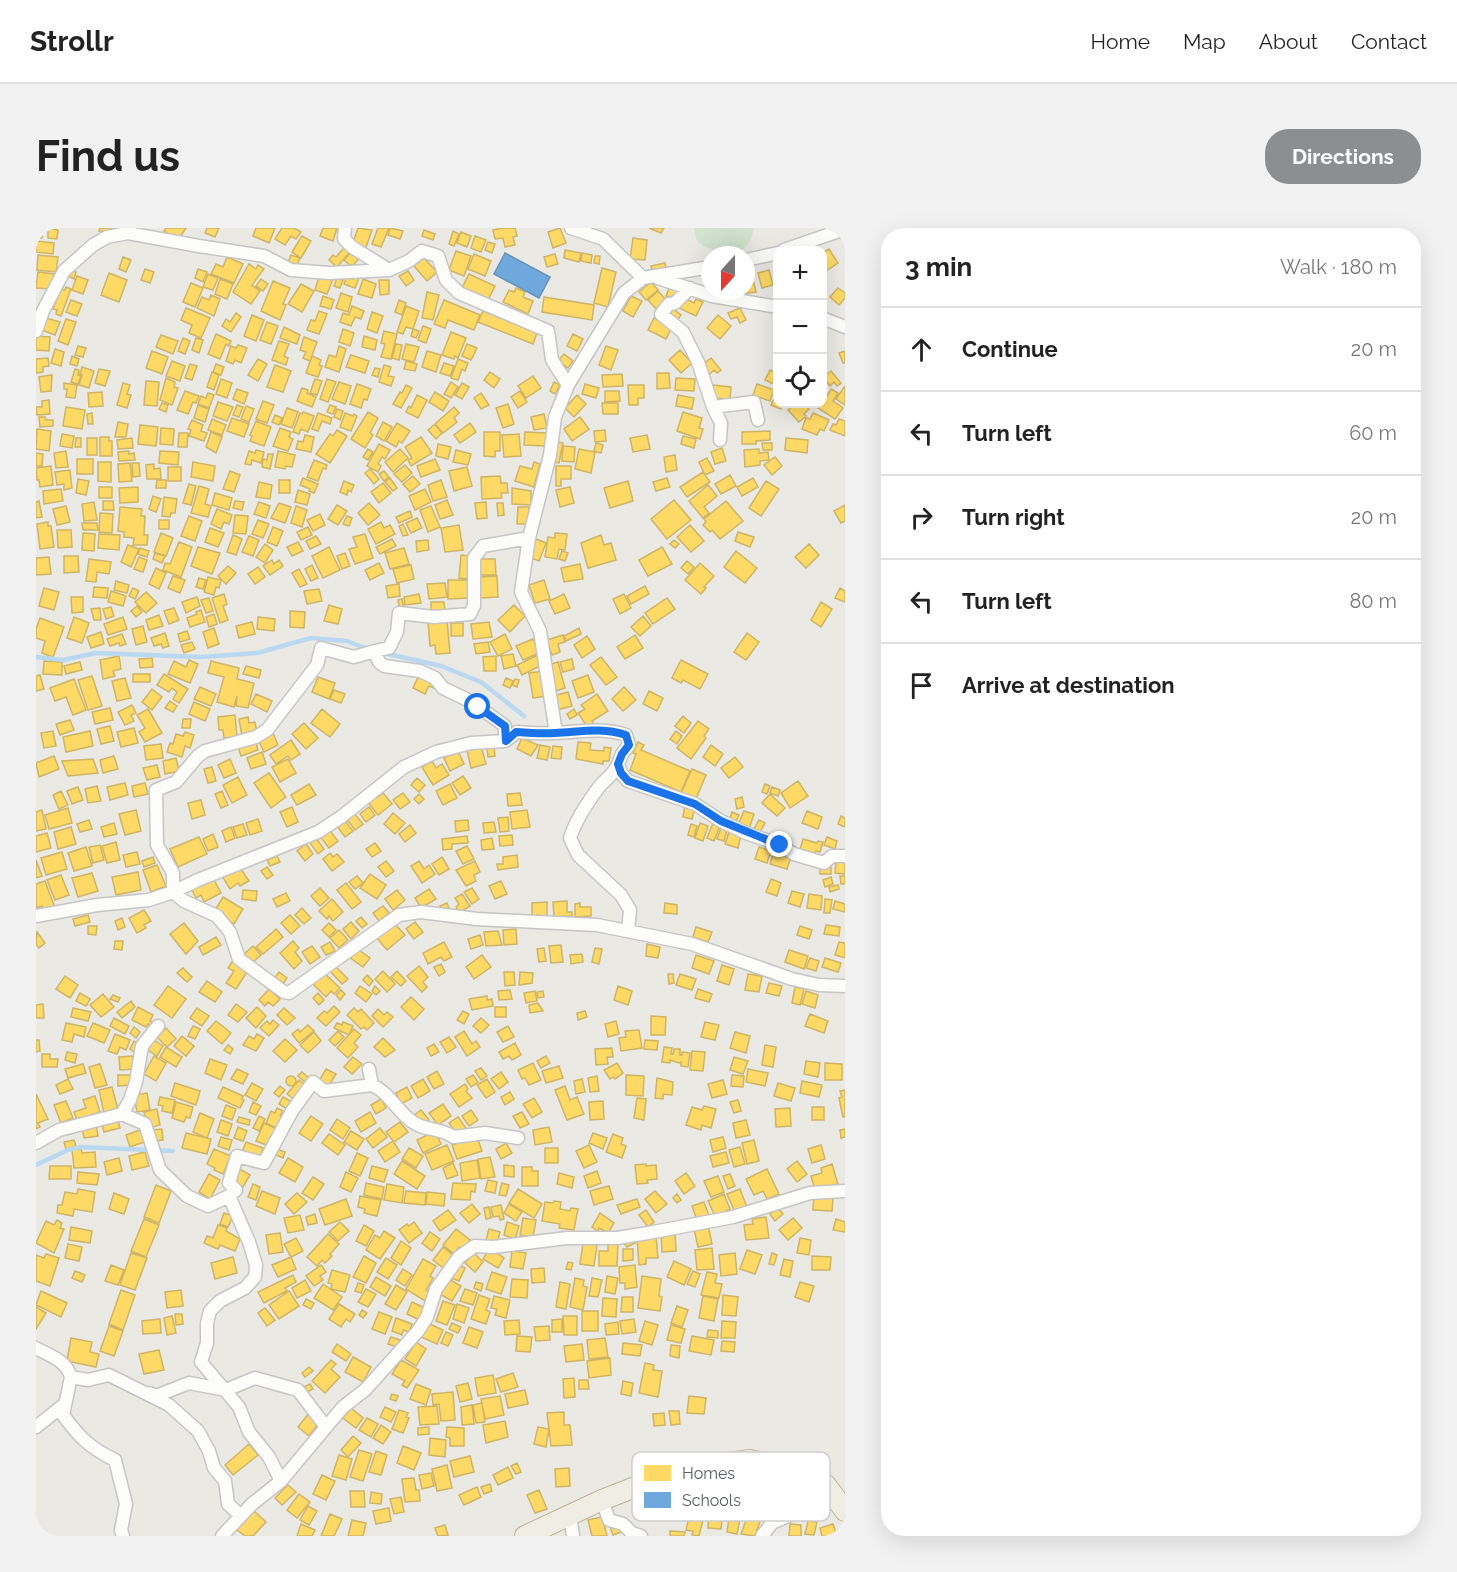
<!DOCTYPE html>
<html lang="en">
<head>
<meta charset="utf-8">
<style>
  body { margin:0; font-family:Raleway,sans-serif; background:#f2f2f2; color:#222 }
  .controls { position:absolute; right:18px; top:18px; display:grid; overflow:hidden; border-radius:12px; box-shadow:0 6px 24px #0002 }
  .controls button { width:54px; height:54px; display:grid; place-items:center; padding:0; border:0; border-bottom:2px solid #e0e0e0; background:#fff; color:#222; font:30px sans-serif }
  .compass { position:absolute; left:665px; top:18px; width:54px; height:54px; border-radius:50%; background:#fff; box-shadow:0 6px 24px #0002; rotate:201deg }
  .stop { position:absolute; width:18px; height:18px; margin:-14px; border:4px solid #1a73e8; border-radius:50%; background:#fff }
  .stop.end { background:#1a73e8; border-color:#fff; box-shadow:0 2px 6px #0008 }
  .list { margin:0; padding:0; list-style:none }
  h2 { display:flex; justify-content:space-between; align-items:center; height:78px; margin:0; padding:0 24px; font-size:26px }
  h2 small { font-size:20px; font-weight:400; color:#767676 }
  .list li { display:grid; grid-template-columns:39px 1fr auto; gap:18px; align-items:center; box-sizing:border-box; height:84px; padding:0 24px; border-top:2px solid #e0e0e0 }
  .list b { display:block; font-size:22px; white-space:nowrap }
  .list em { font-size:20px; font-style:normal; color:#767676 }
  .icon { flex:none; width:33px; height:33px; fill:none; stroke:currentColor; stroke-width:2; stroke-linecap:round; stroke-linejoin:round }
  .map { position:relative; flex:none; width:809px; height:1308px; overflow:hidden; border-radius:24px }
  header { display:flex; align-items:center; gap:36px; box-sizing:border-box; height:84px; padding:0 30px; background:#fff; border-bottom:2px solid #e0e0e0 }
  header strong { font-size:28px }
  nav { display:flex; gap:33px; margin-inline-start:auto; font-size:21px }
  .intro { display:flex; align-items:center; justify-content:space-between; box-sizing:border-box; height:144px; padding:0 36px }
  h1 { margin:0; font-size:42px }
  .button { padding:15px 27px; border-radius:24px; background:#8c8e90; color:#fff; font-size:21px; font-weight:700 }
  main { display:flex; gap:36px; padding:0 36px }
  aside { flex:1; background:#fff; border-radius:24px; box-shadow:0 6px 24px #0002 }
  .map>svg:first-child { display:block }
  .green { fill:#d3e5d1 }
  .homes { fill:#ffd966; stroke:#ceb465; stroke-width:1.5 }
  .schools { fill:#6fa8dc; stroke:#6992b7; stroke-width:1.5 }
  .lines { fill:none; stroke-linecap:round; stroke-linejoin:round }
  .stream { stroke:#bad8f2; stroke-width:4.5 }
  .minor-casing { stroke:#c5c5c5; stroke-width:15 }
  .trunk-casing { stroke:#bfb394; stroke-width:22 }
  .minor { stroke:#fcfcfb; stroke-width:12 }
  .trunk { stroke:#f0eee4; stroke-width:20 }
  .route { stroke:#1a73e8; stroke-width:8 }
  .key { fill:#fff; stroke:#ceced0; stroke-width:1.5 }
  .key-label { font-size:16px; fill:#5a5d62 }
</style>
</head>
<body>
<header>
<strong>Strollr</strong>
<nav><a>Home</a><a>Map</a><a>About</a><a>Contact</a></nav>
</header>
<div class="intro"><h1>Find us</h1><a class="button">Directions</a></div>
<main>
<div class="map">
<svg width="809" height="1308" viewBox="0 0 809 1308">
  <rect width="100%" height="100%" fill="#eae9e4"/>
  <path class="green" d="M 658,0 L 718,0 C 717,7 713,17 707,21 C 698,28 669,22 662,14 C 659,10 659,5 658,0 Z"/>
  <path class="homes" d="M 0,0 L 7,0 L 6,10 L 0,10 Z
    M 12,0 L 22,2 L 21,11 L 12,10 Z
    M 64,0 L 79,0 L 78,5 L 63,3 Z
    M 130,0 L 150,0 L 142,12 L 128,3 Z
    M 171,0 L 183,0 L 179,9 L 169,5 Z
    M 220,0 L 239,0 L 233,15 L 217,8 Z
    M 246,0 L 258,0 L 265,4 L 260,11 L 255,8 L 249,17 L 239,11 Z
    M 287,0 L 301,0 L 297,13 L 284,8 Z
    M 322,0 L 336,2 L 329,22 L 316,17 Z
    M 342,0 L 353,0 L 345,19 L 336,16 Z
    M 354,0 L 367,3 L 364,11 L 352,7 Z
    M 466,0 L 479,0 L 481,8 L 477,9 L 479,17 L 469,19 L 467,10 L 459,11 L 457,2 Z
    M 524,0 L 530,15 L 517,20 L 512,4 Z
    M 613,0 L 628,0 L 625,5 Z
    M 388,2 L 399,6 L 397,12 L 386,8 Z
    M 417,3 L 423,6 L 418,18 L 413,16 Z
    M 425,4 L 435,8 L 431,19 L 421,15 Z
    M 266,8 L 275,13 L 265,30 L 256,24 Z
    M 439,8 L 450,12 L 445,24 L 435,20 Z
    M 597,10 L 611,12 L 609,32 L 594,31 Z
    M 0,13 L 18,15 L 17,26 L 0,24 Z
    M 452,14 L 459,16 L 456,25 L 449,22 Z
    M 308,20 L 314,24 L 301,39 L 293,32 L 297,27 L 300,29 Z
    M 793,21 L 802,35 L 787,45 L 786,25 Z
    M 317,22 L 325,28 L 316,39 L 308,32 Z
    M 529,22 L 545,25 L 543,34 L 528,30 Z
    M 420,23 L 435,28 L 428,48 L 413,42 Z
    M 546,25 L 556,27 L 555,35 L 545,33 Z
    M 438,26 L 455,33 L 449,48 L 432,41 Z
    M 519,26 L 522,36 L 511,39 L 508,29 Z
    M 2,27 L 22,29 L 20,44 L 1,42 Z
    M 255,27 L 264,30 L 260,39 L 252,35 Z
    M 559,28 L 564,28 L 563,36 L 558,35 Z
    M 87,29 L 95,32 L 90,44 L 83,41 Z
    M 191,29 L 207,36 L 198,55 L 175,46 L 180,36 L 187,39 Z
    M 388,30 L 401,44 L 391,53 L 378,38 Z
    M 629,35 L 630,41 L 617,44 L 615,38 Z
    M 213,36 L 220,41 L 222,37 L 228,41 L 216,57 L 224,63 L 215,76 L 197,64 Z
    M 566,40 L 580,44 L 572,79 L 558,75 Z
    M 109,41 L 118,44 L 114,55 L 105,52 Z
    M 162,41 L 171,44 L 167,54 L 159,50 Z
    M 34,42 L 40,44 L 38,51 L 32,48 Z
    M 733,42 L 737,57 L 726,60 L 722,45 Z
    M 372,43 L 378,52 L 370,58 L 363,48 Z
    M 2,44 L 18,46 L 15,61 L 0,60 Z
    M 73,45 L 91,52 L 83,74 L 65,67 Z
    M 172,46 L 182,50 L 177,62 L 167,59 Z
    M 284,46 L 297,51 L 291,66 L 279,62 Z
    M 433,46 L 459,58 L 451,74 L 426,60 Z
    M 714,46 L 715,56 L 718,55 L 720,64 L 705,66 L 705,63 L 710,63 L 710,47 Z
    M 41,48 L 52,52 L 47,66 L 36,62 Z
    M 318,48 L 323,50 L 319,60 L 308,56 L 311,49 L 317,51 Z
    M 301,50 L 307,52 L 304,60 L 298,58 Z
    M 184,51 L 197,56 L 191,71 L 179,66 Z
    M 225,51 L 232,56 L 227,63 L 220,58 Z
    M 327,51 L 340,56 L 336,70 L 322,66 Z
    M 343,52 L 353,52 L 353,66 L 344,67 Z
    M 237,53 L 254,60 L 247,76 L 250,77 L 244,92 L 225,83 Z
    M 615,54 L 622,62 L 610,72 L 603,64 Z
    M 155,55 L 167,60 L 159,79 L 147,74 Z
    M 265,56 L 278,63 L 266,84 L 252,76 Z
    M 634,58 L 644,61 L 641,71 L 630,68 Z
    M 30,59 L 35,61 L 25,88 L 20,86 L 21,82 L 17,81 L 24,61 L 29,62 Z
    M 480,60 L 489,64 L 487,69 L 497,73 L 492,86 L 467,74 L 473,62 L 478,64 Z
    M 802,60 L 809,65 L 809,70 L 803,77 L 794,69 Z
    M 622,63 L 630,72 L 620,81 L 612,72 Z
    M 391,64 L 403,67 L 397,92 L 386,90 Z
    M 305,65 L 316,69 L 312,84 L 300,80 Z
    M 175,67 L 184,71 L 178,88 L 161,80 L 166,69 L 173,72 Z
    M 287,68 L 298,72 L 295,81 L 284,78 Z
    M 595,68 L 606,73 L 597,89 L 587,83 Z
    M 508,69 L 558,77 L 556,92 L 506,84 Z
    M 648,70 L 658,75 L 660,71 L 667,74 L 660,88 L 643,80 Z
    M 35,72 L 46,76 L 41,88 L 30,84 Z
    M 363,72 L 370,75 L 366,87 L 359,84 Z
    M 408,72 L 444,87 L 438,102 L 412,92 L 409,100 L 398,96 Z
    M 316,78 L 328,83 L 325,91 L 319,89 L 315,98 L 304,94 L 307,85 L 313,87 Z
    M 370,78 L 383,83 L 377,101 L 370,99 L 367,106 L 361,104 Z
    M 150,80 L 174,90 L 165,110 L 153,105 L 156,97 L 145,92 Z
    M 704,80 L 710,92 L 704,95 L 701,89 L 695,91 L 692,85 Z
    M 637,81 L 645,87 L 640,94 L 632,89 Z
    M 283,83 L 291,86 L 283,106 L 271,102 L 275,92 L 279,93 Z
    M 447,83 L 501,105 L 497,116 L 442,94 Z
    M 336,84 L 347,88 L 341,105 L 331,101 Z
    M 200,85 L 205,89 L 195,104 L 186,98 L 190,91 L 194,94 Z
    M 216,87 L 228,92 L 220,113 L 208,108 Z
    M 682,87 L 695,98 L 684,111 L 671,100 Z
    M 10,90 L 24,94 L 19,107 L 6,102 Z
    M 618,90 L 636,99 L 630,111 L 612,102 Z
    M 30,91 L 40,94 L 32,117 L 22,113 Z
    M 231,94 L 242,98 L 235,116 L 224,112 Z
    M 387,98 L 395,101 L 390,115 L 382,112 Z
    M 248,99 L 264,107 L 261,116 L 244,110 Z
    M 307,101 L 318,105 L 314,118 L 303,114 Z
    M 377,101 L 383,103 L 380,110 L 375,108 Z
    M 348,103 L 361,106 L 355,131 L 345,129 L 349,116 L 345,115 Z
    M 415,104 L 430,110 L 422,130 L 419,128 L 418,131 L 406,127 Z
    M 180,106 L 195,113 L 193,118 L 190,116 L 184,131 L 172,126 Z
    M 537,106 L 547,111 L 541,123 L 531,118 Z
    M 125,107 L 142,113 L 137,126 L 120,119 Z
    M 0,108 L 14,109 L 13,123 L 0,122 Z
    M 328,108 L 341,112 L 339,122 L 326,119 Z
    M 268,109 L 281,114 L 274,133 L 267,130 L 270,124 L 264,122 Z
    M 147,110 L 154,113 L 149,126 L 142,123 Z
    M 160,110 L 167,112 L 163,125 L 156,122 Z
    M 243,113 L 253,116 L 248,128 L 252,130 L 250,137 L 236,132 Z
    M 360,116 L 366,117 L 363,132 L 356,130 Z
    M 370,116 L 383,119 L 378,134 L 366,131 Z
    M 431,116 L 441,120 L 435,132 L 426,128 Z
    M 202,117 L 211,120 L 205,135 L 199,132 L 197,136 L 190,133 L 195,118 L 200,120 Z
    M 42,118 L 50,120 L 47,129 L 39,127 Z
    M 303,118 L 310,121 L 303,144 L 289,139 L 293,127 L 300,129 Z
    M 570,118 L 582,122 L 575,142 L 563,137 Z
    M 19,121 L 28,124 L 25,138 L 15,135 Z
    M 644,122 L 656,135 L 645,145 L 633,132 Z
    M 116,123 L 132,129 L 126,146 L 110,140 Z
    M 391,123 L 405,127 L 400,144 L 386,139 Z
    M 809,123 L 809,135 L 807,135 L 803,125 Z
    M 528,126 L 537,133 L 532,140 L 522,133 Z
    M 315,127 L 333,133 L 329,145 L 310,139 Z
    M 36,128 L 43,131 L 41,138 L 34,136 Z
    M 276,128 L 285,132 L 283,137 L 286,138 L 282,149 L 270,145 Z
    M 12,130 L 13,138 L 7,139 L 7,144 L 0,145 L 0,131 Z
    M 675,130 L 685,142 L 681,145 L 678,142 L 673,147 L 665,138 Z
    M 222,131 L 231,136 L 222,153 L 212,147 Z
    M 422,131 L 432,135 L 429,143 L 426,141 L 422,152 L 415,150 Z
    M 136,133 L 149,138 L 144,153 L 130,148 Z
    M 370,133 L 381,136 L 379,143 L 368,141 Z
    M 408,135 L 418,138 L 414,148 L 404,145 Z
    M 154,136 L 161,138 L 156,152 L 149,150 Z
    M 180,136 L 188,139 L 185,147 L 177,144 Z
    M 239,137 L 255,143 L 247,164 L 231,159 Z
    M 348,137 L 355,139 L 352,148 L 358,149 L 355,158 L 343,154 Z
    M 46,139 L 58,143 L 53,160 L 43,157 L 46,147 L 44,146 Z
    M 339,140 L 344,141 L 342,149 L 336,147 Z
    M 39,141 L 43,142 L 42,147 L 45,148 L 42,156 L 35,154 Z
    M 63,141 L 74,143 L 69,158 L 59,155 Z
    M 734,142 L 742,146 L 742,158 L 729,152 Z
    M 795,143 L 805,155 L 801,158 L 798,154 L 794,158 L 787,149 Z
    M 176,144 L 183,147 L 178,162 L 171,159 Z
    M 454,144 L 464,151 L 458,160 L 448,152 Z
    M 621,145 L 633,145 L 634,160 L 621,161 Z
    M 586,146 L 587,158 L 567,159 L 566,147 Z
    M 16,147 L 15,163 L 5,164 L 3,149 Z
    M 497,148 L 505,160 L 490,170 L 482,158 Z
    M 130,150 L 139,154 L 138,159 L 142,160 L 136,177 L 124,172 Z
    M 640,150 L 659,151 L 658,163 L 639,162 Z
    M 185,151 L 196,155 L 191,170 L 180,166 Z
    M 279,151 L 286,153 L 281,167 L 274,165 Z
    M 291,151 L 300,154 L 292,174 L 284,171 Z
    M 110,153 L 123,154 L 121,178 L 108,177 Z
    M 303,154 L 315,158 L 309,176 L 296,171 Z
    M 415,154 L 422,159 L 415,170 L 408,166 Z
    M 518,154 L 524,157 L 519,166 L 514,163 Z
    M 28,155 L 41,157 L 39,170 L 30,169 L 31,161 L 28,161 Z
    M 87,155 L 94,157 L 91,166 L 95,167 L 91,180 L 81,177 Z
    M 426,155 L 433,159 L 426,171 L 419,167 Z
    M 321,156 L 335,161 L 331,172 L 328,171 L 325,180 L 314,176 Z
    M 549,156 L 563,160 L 560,170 L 546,166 Z
    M 721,156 L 738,162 L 734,173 L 717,167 Z
    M 370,157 L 376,160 L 365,180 L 357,176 L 364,164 L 366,165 Z
    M 592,157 L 608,157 L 608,170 L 602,170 L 602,177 L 593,177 Z
    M 677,157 L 695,159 L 694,171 L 676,170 Z
    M 809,158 L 809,177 L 800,171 Z
    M 266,160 L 272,162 L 271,165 L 280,169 L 276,179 L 261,173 Z
    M 201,161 L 212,165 L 208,176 L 197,171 Z
    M 742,161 L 742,176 L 747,176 L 745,181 L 735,177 Z
    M 795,161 L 802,165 L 797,173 L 807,180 L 799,191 L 782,180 L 786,176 Z
    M 149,163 L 163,168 L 160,175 L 157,174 L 152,186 L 141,182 Z
    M 484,163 L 491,174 L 482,180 L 475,169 Z
    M 569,163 L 583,163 L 584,173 L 569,174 Z
    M 66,164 L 67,178 L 53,179 L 52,165 Z
    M 399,164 L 413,173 L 407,183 L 393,174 Z
    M 172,165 L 178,167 L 173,180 L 162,176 L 165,168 L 170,170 Z
    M 445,165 L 453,177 L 445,181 L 438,170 Z
    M 381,167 L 391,172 L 382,190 L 370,184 L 373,178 L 375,180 Z
    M 541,167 L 550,176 L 538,189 L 529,180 Z
    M 642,167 L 658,170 L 656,181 L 640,178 Z
    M 13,172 L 14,186 L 1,187 L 0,179 L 6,179 L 6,173 Z
    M 227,173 L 238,177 L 231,195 L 220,191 Z
    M 182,174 L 197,179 L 191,193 L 177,188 Z
    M 126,175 L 132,177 L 130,184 L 123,181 Z
    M 566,175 L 582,175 L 582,186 L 567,186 Z
    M 472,176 L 478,196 L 467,200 L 460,180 Z
    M 759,176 L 767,176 L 773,181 L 768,186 L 770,188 L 763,194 L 752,182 Z
    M 162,177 L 173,181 L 169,194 L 158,190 Z
    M 201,177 L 207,179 L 203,189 L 197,187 Z
    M 294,177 L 300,179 L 297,186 L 291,184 Z
    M 210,178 L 218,181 L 213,194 L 205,191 Z
    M 30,179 L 49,182 L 46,201 L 27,198 Z
    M 418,179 L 423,185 L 418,190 L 421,194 L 407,205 L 399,196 Z
    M 251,180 L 262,184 L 256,200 L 245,196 Z
    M 301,181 L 307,183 L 304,192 L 298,189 Z
    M 267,184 L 278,188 L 272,204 L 265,201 L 263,206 L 257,204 L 264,185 L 266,186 Z
    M 332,184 L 342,190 L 334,205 L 337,207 L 329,220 L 315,211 Z
    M 647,184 L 666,190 L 663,200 L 667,201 L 664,211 L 641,203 Z
    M 56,185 L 57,196 L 52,196 L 51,186 Z
    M 282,185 L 296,190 L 294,196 L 286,193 L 282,203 L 276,201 Z
    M 309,185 L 317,188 L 318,186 L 321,188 L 315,203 L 304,199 Z
    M 777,185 L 793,192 L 788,203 L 784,201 L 781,207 L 766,201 L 770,190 L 774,191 Z
    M 508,186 L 511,200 L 498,202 L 495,189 Z
    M 239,187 L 246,190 L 243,197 L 236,194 Z
    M 3,189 L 9,189 L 10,192 L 17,192 L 17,198 L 4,199 Z
    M 544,189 L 553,201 L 536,213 L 528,201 Z
    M 196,190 L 213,196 L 208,209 L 191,203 Z
    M 176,191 L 190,197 L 186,207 L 172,202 Z
    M 803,191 L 809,193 L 809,208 L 794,202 L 797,196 L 800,197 Z
    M 156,192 L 167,197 L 165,203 L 171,205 L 168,213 L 153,208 L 155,202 L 152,201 Z
    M 220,193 L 235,199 L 228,218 L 214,213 L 216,208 L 214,207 Z
    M 82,194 L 92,196 L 90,209 L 79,209 Z
    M 347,194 L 356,199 L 348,213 L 340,208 Z
    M 361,195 L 374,203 L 366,215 L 363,213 L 360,219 L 350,213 Z
    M 434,195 L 440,204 L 424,215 L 418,207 Z
    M 399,196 L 406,205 L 400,211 L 392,202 Z
    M 104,197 L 122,199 L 120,218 L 102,216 Z
    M 125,200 L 138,201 L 137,217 L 124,216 Z
    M 244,200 L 255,204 L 253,209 L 257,211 L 252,223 L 237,218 Z
    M 1,201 L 15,203 L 13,223 L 0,221 Z
    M 301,202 L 311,208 L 294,235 L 280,226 L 294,206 L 297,208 Z
    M 569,202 L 570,213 L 559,214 L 558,203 Z
    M 734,203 L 734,212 L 720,213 L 720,216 L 706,216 L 706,204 Z
    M 175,204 L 186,209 L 180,225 L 170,219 Z
    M 448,204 L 464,204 L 464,223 L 459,223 L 459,229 L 448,228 Z
    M 489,204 L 510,205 L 510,218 L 488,217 Z
    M 143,205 L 152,205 L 151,219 L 142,219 Z
    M 26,206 L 38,208 L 36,220 L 24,218 Z
    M 483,206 L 485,228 L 468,229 L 466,207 Z
    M 269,207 L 278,209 L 275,224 L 260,221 L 262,213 L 267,214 Z
    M 611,207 L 614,221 L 597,224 L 594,210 Z
    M 647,208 L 660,211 L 658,220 L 645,216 Z
    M 64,209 L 73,209 L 73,213 L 76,213 L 76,228 L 64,228 Z
    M 385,209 L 396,225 L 375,238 L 372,232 L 376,230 L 369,219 Z
    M 40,210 L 45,210 L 45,219 L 39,219 Z
    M 51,210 L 61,210 L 61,227 L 51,227 Z
    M 96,210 L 97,220 L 82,221 L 81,212 Z
    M 750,210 L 772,212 L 771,225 L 749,222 Z
    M 521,214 L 527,215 L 523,235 L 516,234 Z
    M 560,215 L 567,217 L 565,225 L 558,223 Z
    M 726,215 L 736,215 L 736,222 L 727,222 Z
    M 343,216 L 354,222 L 349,231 L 346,229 L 342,236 L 345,238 L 342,244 L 331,238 Z
    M 402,216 L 415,219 L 412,231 L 400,228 Z
    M 527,218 L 539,219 L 538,234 L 526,233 Z
    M 686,220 L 690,233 L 679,236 L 675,224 Z
    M 332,221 L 337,224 L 332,232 L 327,229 Z
    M 364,221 L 372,230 L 357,244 L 349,234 Z
    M 543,221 L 559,224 L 555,245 L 539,241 Z
    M 723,221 L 723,225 L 732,224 L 733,232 L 724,233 L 724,237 L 709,239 L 708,222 Z
    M 220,222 L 228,224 L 225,235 L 216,232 L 215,237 L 209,236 L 213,223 L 219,225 Z
    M 420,222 L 435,226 L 432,237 L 417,234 Z
    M 30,223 L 32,239 L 20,240 L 18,225 Z
    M 93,223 L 93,226 L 98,225 L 99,232 L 83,233 L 82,224 Z
    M 124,223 L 143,224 L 142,237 L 123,235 Z
    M 242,223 L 259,227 L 256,239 L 250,238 L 249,241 L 239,239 Z
    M 0,225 L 7,226 L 6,238 L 0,238 Z
    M 232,226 L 237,226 L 234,241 L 226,239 L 227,231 L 231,232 Z
    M 639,227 L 641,242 L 630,244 L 628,229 Z
    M 739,229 L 746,238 L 736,247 L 728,237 Z
    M 671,230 L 678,243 L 669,247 L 663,234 Z
    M 41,231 L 57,231 L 57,246 L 41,246 Z
    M 399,231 L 404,242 L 385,249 L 381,238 Z
    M 278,232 L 291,237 L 290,241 L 287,240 L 282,253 L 271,249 Z
    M 62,234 L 75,234 L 75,254 L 62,253 Z
    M 157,234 L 179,238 L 177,253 L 155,249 Z
    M 498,234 L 504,236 L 498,259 L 479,253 L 484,238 L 496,241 Z
    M 94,235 L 96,253 L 83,254 L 82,236 Z
    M 96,235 L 103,235 L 104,248 L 97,249 Z
    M 118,236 L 118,241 L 124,240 L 125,251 L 111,251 L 110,237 Z
    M 369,237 L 376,245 L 366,254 L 358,246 Z
    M 15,238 L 17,257 L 4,259 L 3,252 L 1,252 L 0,240 Z
    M 520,238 L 535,238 L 535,251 L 525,251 L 525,258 L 520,258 Z
    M 132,239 L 145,239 L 145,253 L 132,253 Z
    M 431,239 L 436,258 L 418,263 L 413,243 Z
    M 334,241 L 343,251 L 338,256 L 329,245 Z
    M 34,242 L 36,260 L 28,262 L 28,256 L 21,257 L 19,244 Z
    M 194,243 L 204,247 L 198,264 L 187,261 Z
    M 348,243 L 353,249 L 348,253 L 343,246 Z
    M 667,244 L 674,254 L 651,269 L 644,259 Z
    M 694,247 L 700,258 L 685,266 L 679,256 Z
    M 377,248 L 384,256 L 374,264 L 367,256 Z
    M 464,248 L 465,255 L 471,255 L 472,265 L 465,265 L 466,270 L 446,271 L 445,249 Z
    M 267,250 L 282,256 L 278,265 L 273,263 L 274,261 L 264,257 Z
    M 354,250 L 361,260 L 357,263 L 349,254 Z
    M 631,250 L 634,259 L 620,263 L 617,254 Z
    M 717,250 L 722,259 L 706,268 L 701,259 Z
    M 42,251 L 53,253 L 50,267 L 40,265 Z
    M 121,252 L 130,252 L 130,260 L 120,260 Z
    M 243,252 L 254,252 L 254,265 L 243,265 Z
    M 405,252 L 411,269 L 397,273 L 392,257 Z
    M 308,253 L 318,257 L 315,264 L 312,262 L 311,267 L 304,264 Z
    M 592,253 L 597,273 L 574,280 L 568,260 Z
    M 730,253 L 743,261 L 725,288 L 713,280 Z
    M 223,254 L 236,257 L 234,271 L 220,269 Z
    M 347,255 L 355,265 L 343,275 L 335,264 Z
    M 153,256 L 160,258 L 155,277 L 147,275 Z
    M 672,257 L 681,268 L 668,279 L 673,285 L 667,290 L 653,273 Z
    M 163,258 L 173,261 L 169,276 L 175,278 L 172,289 L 155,285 Z
    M 63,259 L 76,259 L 76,270 L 63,270 Z
    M 102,259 L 102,274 L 84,275 L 83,260 Z
    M 534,259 L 538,275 L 524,279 L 520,262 Z
    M 476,260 L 495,263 L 495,277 L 476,276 Z
    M 25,261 L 27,273 L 8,276 L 7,263 Z
    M 389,261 L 395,274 L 379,282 L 373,268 Z
    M 262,262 L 274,266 L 271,277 L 259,274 Z
    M 179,265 L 196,270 L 193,282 L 176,277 Z
    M 117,268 L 125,271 L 120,284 L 113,281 Z
    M 128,269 L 141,271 L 139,285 L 135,285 L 134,289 L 126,288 Z
    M 411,272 L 417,287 L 404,291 L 399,277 Z
    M 638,272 L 655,292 L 631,311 L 615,291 Z
    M 3,273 L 6,289 L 0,290 L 0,274 Z
    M 67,273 L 77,273 L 78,282 L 67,282 Z
    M 199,273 L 208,274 L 206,282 L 197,280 Z
    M 690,273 L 707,293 L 684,311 L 676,302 L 674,304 L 667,297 L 670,294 L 668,291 Z
    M 58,274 L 61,292 L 48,293 L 46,276 Z
    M 223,274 L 234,278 L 230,290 L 218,286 Z
    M 450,274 L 451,290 L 441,291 L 439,275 Z
    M 243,275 L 255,279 L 249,295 L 235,290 Z
    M 333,275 L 344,287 L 332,297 L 322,285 Z
    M 461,275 L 467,275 L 468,287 L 462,288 Z
    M 301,277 L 311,283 L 302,297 L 292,291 Z
    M 809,277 L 809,293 L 805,295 L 798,283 Z
    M 30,278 L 34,294 L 21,297 L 17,281 Z
    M 260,278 L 271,282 L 266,299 L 255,295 Z
    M 395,278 L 404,299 L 392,304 L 384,282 Z
    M 84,279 L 106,281 L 105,288 L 109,288 L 108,307 L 112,307 L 111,317 L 97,317 L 98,310 L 88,309 L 88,304 L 82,303 Z
    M 482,279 L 493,279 L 493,296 L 481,296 Z
    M 181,281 L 196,287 L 193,296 L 188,294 L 185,301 L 175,296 Z
    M 374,283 L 376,289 L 363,295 L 360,289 Z
    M 64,285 L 77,286 L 76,305 L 63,304 Z
    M 284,286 L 289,297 L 277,303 L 271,292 Z
    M 199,287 L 212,288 L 210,306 L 197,305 Z
    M 153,288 L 166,293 L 159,313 L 145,308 Z
    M 311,288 L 316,290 L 313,298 L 307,296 Z
    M 381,290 L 386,300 L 375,305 L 370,295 Z
    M 123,292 L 133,292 L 133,301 L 123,301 Z
    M 222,292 L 233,296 L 227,310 L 216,306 Z
    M 12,294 L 12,298 L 15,298 L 18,319 L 4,321 L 1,296 Z
    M 345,294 L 348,300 L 354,297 L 359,306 L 340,316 L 332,301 Z
    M 46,295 L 61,295 L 62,302 L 47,302 Z
    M 367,296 L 372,307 L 367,308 L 363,298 Z
    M 423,297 L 427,322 L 409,324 L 405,300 Z
    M 654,297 L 668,313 L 655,324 L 641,309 Z
    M 237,299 L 247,303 L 241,318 L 231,314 Z
    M 272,299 L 276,307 L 265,312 L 261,304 Z
    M 174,300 L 188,305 L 182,319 L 169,314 Z
    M 21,302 L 35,302 L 36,319 L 22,320 Z
    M 702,304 L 718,309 L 714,319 L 699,313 Z
    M 47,305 L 59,306 L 58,323 L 46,322 Z
    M 125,305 L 137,310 L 130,328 L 118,324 Z
    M 519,305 L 531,306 L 529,322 L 523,321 L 521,331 L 509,329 L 512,309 L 519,310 Z
    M 63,306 L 84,307 L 83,322 L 62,320 Z
    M 329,306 L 337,330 L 319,336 L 313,321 L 321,319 L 317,309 Z
    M 197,307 L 206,311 L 200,327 L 191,324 Z
    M 565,307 L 568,317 L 575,315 L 580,332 L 552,340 L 545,315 Z
    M 213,308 L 223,312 L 217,328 L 206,324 Z
    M 280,308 L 285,316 L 274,321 L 270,313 Z
    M 356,311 L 360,318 L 344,326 L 340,319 Z
    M 500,311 L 510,315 L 503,333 L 493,329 Z
    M 392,312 L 393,322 L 381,324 L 380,313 Z
    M 638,312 L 643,316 L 639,320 L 634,316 Z
    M 143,314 L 156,319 L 145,349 L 127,342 L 129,335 L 134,336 Z
    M 262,314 L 267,323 L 256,328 L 251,319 Z
    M 229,316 L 237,322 L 229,335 L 220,329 Z
    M 773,316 L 783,327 L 770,340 L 759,329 Z
    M 92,317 L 103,321 L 95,339 L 85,334 Z
    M 162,319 L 184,325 L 176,346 L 155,338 Z
    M 293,319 L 304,342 L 287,350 L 276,328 Z
    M 626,319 L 636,336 L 612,348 L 603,332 Z
    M 104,320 L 113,323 L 111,329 L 102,326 Z
    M 368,320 L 373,336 L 354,341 L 349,325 Z
    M 526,323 L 532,325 L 529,333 L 523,331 Z
    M 700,323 L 721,340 L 709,355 L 688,339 Z
    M 119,325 L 129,328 L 126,335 L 117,331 Z
    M 309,325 L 314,338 L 306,341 L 301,328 Z
    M 425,327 L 434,328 L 432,351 L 423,350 Z
    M 28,328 L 42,328 L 43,344 L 28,345 Z
    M 13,329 L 15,346 L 0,347 L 0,330 Z
    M 103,329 L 111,332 L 107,344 L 98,341 Z
    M 53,331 L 75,334 L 73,346 L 61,344 L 60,354 L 50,353 Z
    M 440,331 L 459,331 L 460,347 L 441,347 Z
    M 236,332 L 238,336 L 243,332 L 247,338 L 234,347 L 227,338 Z
    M 651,333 L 658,339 L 652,346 L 645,340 Z
    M 343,335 L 348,345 L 334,352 L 329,342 Z
    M 664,335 L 678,348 L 668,359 L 670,360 L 665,366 L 649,352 Z
    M 544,336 L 547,351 L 528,354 L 525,340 Z
    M 276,337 L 282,350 L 275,353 L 269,341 Z
    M 375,337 L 378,351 L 361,355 L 357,341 Z
    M 192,338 L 200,345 L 190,356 L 182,348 Z
    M 222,339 L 229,349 L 219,356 L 212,346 Z
    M 120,340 L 130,345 L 123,361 L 113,356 Z
    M 263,341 L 271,356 L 264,359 L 256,345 Z
    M 137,348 L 149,352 L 144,365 L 132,360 Z
    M 461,348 L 462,369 L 444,370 L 443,349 Z
    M 172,349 L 185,352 L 183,360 L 180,359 L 178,367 L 168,364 Z
    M 163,350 L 170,352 L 167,361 L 160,359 Z
    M 412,352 L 432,352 L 432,370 L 412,371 Z
    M 508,352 L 514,371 L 499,375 L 493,357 Z
    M 80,353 L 93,357 L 91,365 L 78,362 Z
    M 409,355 L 411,369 L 393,371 L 391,356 Z
    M 363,356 L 364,368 L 352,370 L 350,358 Z
    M 609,358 L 613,366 L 595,376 L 591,368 Z
    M 58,359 L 72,360 L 71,370 L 57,369 Z
    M 8,360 L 23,364 L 18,382 L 3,378 Z
    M 97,360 L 103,363 L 99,371 L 93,368 Z
    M 804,360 L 809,363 L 809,374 L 799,370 Z
    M 283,361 L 286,373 L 271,376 L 268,363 Z
    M 75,363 L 90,368 L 87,378 L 72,374 Z
    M 110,364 L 121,375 L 110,385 L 99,374 Z
    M 188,366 L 191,376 L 187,378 L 192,392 L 184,395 L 176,370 Z
    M 383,366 L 385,375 L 369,377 L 368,369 Z
    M 528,366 L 534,380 L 519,386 L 513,373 Z
    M 588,366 L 595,380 L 584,386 L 577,371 Z
    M 35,369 L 47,369 L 47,384 L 36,385 Z
    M 161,369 L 164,378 L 150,385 L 146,374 Z
    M 173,370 L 177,383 L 170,385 L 165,372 Z
    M 631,370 L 639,381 L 617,396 L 609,385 Z
    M 366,371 L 368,381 L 364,382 L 362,372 Z
    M 395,374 L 408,374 L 409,383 L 395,384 Z
    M 785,374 L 796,381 L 785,399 L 775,392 Z
    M 293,377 L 306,381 L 302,396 L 288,393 Z
    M 478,377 L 489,388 L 474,404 L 462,392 Z
    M 101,378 L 106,384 L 100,389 L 95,383 Z
    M 75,379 L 78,388 L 70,391 L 67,381 Z
    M 64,380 L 65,392 L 58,392 L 55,381 Z
    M 138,380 L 143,392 L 133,396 L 128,383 Z
    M 165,382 L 169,394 L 154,399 L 151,390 L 161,386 L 160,384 Z
    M 254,383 L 269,384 L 268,400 L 254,399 Z
    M 178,386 L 181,396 L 173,399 L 170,389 Z
    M 123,387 L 127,398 L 113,402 L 110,392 Z
    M 607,388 L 615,398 L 604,408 L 595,399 Z
    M 38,389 L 53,395 L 46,415 L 31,410 Z
    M 87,389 L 91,401 L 72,407 L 68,396 Z
    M 222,389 L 239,391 L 238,403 L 221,401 Z
    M 4,390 L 28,399 L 17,429 L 6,425 L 9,413 L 0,410 L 0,401 Z
    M 411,392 L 414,425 L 400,426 L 399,417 L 394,418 L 392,394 Z
    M 216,394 L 219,406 L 203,410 L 200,398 Z
    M 453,394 L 456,409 L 437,411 L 435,396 Z
    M 415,395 L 427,395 L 427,408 L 415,408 Z
    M 107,398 L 111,414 L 100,417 L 96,401 Z
    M 178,400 L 183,416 L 172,420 L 167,404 Z
    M 543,400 L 545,406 L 530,413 L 528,408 Z
    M 151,403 L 154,411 L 144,414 L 142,406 Z
    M 65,404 L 68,416 L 55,420 L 51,409 Z
    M 129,405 L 133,418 L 127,420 L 125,416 L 118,418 L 115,410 Z
    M 711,405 L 723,414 L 710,432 L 698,424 Z
    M 86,406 L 90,416 L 84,418 L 83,415 L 74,418 L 71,411 Z
    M 469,406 L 476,421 L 462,428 L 454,414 Z
    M 527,407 L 529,414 L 522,416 L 524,424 L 516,427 L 511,412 Z
    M 599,407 L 607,420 L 589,431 L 581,419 Z
    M 551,408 L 559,421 L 546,430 L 538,417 Z
    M 497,411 L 503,425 L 487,432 L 480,418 Z
    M 156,414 L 159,421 L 148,425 L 145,417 Z
    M 452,414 L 454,424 L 440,426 L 438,416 Z
    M 477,426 L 480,438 L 468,441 L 465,428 Z
    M 502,427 L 506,437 L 486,447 L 481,437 Z
    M 83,428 L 85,441 L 77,443 L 79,448 L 67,451 L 64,432 Z
    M 460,428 L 460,443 L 448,443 L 447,429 Z
    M 565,429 L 581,449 L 570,457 L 554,437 Z
    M 116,430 L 117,439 L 104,440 L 103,431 Z
    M 536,431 L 538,441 L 527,444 L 524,434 Z
    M 153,432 L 162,436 L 154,455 L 132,446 L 138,433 L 150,439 Z
    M 645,432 L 672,446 L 664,461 L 647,452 L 645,455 L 636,450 Z
    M 8,433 L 26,434 L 26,447 L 7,446 Z
    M 175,433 L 203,440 L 201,451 L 218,455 L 212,480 L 200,478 L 201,468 L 198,479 L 181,474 L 188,449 L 172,445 Z
    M 44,434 L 46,442 L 30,446 L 28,438 Z
    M 522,434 L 529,460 L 520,463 L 512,437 Z
    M 210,438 L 225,442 L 223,450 L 207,446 Z
    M 507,443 L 511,468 L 497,470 L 493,445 Z
    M 97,446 L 114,446 L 114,454 L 97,454 Z
    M 128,446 L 152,461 L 143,475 L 137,471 L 141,464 L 136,460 L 133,464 L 121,457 Z
    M 4,447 L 8,461 L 0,463 L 0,448 Z
    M 383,447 L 400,456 L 398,460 L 393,458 L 389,466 L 377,460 Z
    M 552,447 L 558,464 L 542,470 L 536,453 Z
    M 56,448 L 66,478 L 52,482 L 42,452 Z
    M 282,449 L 299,455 L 293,471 L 276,464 Z
    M 89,450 L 95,470 L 81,473 L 76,453 Z
    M 470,450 L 477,453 L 474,460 L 467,457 Z
    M 38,451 L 50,482 L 37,487 L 30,469 L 19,473 L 14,460 Z
    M 479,451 L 483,452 L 481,459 L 476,457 Z
    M 164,459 L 180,466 L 175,478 L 158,471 Z
    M 588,459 L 600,472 L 587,483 L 576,471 Z
    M 116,461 L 126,469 L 116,482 L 106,474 Z
    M 298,462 L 309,466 L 305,475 L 294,471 Z
    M 613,463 L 627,470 L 621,483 L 607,476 Z
    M 532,464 L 536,478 L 521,482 L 517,468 Z
    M 220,466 L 236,473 L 231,484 L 215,476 Z
    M 561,466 L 572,483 L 556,493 L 558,496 L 552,500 L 542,485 L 549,481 L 545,477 Z
    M 134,473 L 141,478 L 137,484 L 129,480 Z
    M 158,474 L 174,481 L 169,493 L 153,486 Z
    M 96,477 L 100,485 L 95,487 L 98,493 L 89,497 L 82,484 Z
    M 74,480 L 77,492 L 59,496 L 56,484 Z
    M 112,481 L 126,505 L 109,514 L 103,504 L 109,500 L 101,487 Z
    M 286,481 L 304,496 L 294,509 L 275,495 Z
    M 538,481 L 541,487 L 534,491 L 531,486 Z
    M 199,487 L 201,509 L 188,510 L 187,502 L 183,502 L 182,489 Z
    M 647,488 L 655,495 L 648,505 L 639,498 Z
    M 212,489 L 213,495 L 219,494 L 221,505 L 206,508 L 203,491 Z
    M 147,491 L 155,491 L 154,500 L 146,500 Z
    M 34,492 L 38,502 L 24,507 L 20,496 Z
    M 662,493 L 673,501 L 668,508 L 670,510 L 655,531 L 641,520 Z
    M 268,495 L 282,510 L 270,521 L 256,506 Z
    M 74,498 L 78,513 L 65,516 L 61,501 Z
    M 98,500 L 102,515 L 85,519 L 81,504 Z
    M 17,503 L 20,518 L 8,520 L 5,505 Z
    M 54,503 L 57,518 L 30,524 L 27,509 Z
    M 640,503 L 646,508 L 641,516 L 634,511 Z
    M 149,504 L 158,507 L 154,520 L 149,518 L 146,529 L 131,524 L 134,515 L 137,516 L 140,506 L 147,508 Z
    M 237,505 L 242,517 L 228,524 L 222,511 Z
    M 486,510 L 502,517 L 495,528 L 481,521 Z
    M 219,512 L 222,522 L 205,528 L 202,518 Z
    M 255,512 L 264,526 L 255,532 L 252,528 L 240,536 L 234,527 Z
    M 542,514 L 555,515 L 554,522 L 568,523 L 568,519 L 575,520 L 573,533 L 567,533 L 567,536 L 540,531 Z
    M 602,514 L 608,517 L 605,522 L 654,543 L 645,564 L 594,542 L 600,526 L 597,525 Z
    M 125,516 L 127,530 L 110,532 L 108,518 Z
    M 504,517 L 514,519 L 511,532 L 501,530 Z
    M 675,517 L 687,526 L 679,538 L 667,529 Z
    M 445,518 L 450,536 L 435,540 L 431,522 Z
    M 517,518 L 526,519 L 525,531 L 515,530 Z
    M 458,519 L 459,528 L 452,529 L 451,520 Z
    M 422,523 L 428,536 L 414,543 L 408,530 Z
    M 226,524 L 230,536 L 215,541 L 211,530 Z
    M 18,528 L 23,541 L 3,549 L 0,535 Z
    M 78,528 L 82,541 L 67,545 L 64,532 Z
    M 699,529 L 707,539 L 693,550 L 685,540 Z
    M 140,530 L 143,543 L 129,546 L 127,533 Z
    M 57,531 L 62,545 L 32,548 L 26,533 Z
    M 194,531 L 200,545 L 188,550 L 182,537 Z
    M 252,531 L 260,545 L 244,554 L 236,539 Z
    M 396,533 L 400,540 L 406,536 L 413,547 L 397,557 L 386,539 Z
    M 121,537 L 124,549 L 111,552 L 107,540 Z
    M 176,539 L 180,553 L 172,555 L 168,541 Z
    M 656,541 L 670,547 L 660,571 L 645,565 Z
    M 233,545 L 250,569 L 235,580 L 218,555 Z
    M 427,548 L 435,560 L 424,567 L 416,555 Z
    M 202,549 L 211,567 L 196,575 L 187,557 Z
    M 381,550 L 389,557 L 383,564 L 375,557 Z
    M 762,553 L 772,568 L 754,580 L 745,565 Z
    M 89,555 L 92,567 L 74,572 L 71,559 Z
    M 109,555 L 112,566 L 98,569 L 96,558 Z
    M 273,556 L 280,567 L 261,577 L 255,567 Z
    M 414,556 L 421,570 L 407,577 L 400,563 Z
    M 729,556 L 734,558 L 731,566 L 726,564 Z
    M 61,558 L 65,573 L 52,575 L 49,561 Z
    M 42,559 L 47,572 L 36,576 L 31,563 Z
    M 736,559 L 744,562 L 742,568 L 734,565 Z
    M 25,563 L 32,577 L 23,581 L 17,567 Z
    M 186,563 L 192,577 L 185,580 L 179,566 Z
    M 347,565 L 356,576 L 342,587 L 331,573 L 338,567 L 340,570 Z
    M 367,565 L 374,574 L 364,581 L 357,572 Z
    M 484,565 L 486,577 L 472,578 L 471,566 Z
    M 383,566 L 388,571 L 383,576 L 378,571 Z
    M 734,566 L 749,580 L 741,588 L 726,575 Z
    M 706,569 L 708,579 L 701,581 L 699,571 Z
    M 165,572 L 169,587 L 156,591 L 152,575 Z
    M 649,577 L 659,579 L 656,591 L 647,589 Z
    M 256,579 L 262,594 L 251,599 L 244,584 Z
    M 333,579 L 339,587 L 330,594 L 324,586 Z
    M 32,580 L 36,595 L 13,601 L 9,587 Z
    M 6,582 L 10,601 L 0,603 L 0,584 Z
    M 100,582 L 105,603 L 89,607 L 83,586 Z
    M 491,582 L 494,599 L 476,601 L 474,584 Z
    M 708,583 L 718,586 L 713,601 L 702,597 Z
    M 771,583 L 786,589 L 782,601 L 766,595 Z
    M 317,584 L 327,596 L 319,602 L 310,590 Z
    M 696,584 L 703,587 L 699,596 L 693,594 Z
    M 357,585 L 369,595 L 359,606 L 348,596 Z
    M 805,588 L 809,590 L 809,599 L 802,596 Z
    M 472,589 L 473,603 L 464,604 L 462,590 Z
    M 222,591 L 226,603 L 214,607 L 210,595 Z
    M 53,592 L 56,601 L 44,604 L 41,596 Z
    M 432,592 L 433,602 L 420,604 L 419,593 Z
    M 723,592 L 729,595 L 724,604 L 718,601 Z
    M 309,593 L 317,603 L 309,609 L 301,598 Z
    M 458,594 L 460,604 L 448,605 L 447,595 Z
    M 78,595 L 81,606 L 68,609 L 65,599 Z
    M 664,595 L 672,598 L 667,613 L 659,610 Z
    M 677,595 L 684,598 L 678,613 L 671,610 Z
    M 207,596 L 211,607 L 201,610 L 197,599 Z
    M 655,596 L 661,598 L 658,609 L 652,607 Z
    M 374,597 L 380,605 L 369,614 L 363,606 Z
    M 35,599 L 40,616 L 22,621 L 18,604 Z
    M 195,599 L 199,610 L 190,614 L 186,603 Z
    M 685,600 L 691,602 L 688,613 L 681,611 Z
    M 294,603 L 302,613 L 293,620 L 285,610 Z
    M 693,604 L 705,607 L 702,620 L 689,616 Z
    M 11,605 L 15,620 L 0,624 L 0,608 Z
    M 177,606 L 182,619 L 172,623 L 167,611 Z
    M 476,607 L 477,617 L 464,618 L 463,608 Z
    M 431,608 L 432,615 L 416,616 L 416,621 L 407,622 L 406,611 Z
    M 163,609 L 171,626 L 142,639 L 134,621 Z
    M 791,609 L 801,613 L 799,621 L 788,617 Z
    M 280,610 L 288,621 L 282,626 L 274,615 Z
    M 456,610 L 458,621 L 446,622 L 445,612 Z
    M 767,611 L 781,615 L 782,613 L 787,614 L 784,624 L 780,623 L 778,629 L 763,625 Z
    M 80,614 L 84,632 L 71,635 L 66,618 Z
    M 339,615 L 345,623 L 336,629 L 330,621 Z
    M 270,616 L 277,626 L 269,633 L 261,623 Z
    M 64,617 L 68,632 L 57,635 L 53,619 Z
    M 431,618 L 438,631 L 427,636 L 420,623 Z
    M 50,619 L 56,638 L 38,643 L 32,625 Z
    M 723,619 L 735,623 L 731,635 L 719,631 Z
    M 26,624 L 31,641 L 10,647 L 5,630 Z
    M 101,624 L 104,636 L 90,639 L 87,627 Z
    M 738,624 L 755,629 L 751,641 L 734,636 Z
    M 294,625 L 297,629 L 301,626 L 308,634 L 296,643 L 287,631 Z
    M 481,627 L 482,639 L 462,642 L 461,636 L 467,636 L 467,629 Z
    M 241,628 L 244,634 L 234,638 L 231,632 Z
    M 117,629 L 119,635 L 108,639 L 106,633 Z
    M 406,629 L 413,641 L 403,647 L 396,636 Z
    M 0,632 L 6,648 L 0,650 Z
    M 350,633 L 358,643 L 350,649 L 342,639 Z
    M 383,633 L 388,641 L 393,637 L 399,646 L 386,655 L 375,638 Z
    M 439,633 L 444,644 L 438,647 L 440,653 L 430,658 L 420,642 Z
    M 800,633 L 809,634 L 809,646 L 799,645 Z
    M 121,637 L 130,658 L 115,664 L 107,642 Z
    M 203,638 L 213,653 L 204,658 L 202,655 L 194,661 L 186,648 Z
    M 231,639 L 237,647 L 231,651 L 225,643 Z
    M 784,639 L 795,639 L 795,646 L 784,646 Z
    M 102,644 L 105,662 L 80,667 L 76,649 Z
    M 56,645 L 62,663 L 42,669 L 36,650 Z
    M 334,646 L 350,657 L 341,671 L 324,660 Z
    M 25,647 L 33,667 L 19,672 L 11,652 Z
    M 321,648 L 327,655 L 319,661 L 313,654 Z
    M 804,648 L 809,648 L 809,656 L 805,656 Z
    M 795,649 L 797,656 L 789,659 L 787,652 Z
    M 177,650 L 185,665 L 168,674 L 165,667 L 160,670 L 156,662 Z
    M 735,651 L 745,655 L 741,668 L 730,664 Z
    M 9,653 L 19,680 L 8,684 L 6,678 L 0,680 L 0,656 Z
    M 465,653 L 471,666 L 459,671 L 453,658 Z
    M 310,655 L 325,674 L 316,681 L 301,662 Z
    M 802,657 L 803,661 L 794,664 L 793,659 Z
    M 284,660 L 293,670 L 284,678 L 275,668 Z
    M 436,660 L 443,671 L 436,676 L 428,664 Z
    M 393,661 L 400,671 L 385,680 L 379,670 Z
    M 207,662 L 221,663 L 220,673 L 206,671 Z
    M 361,662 L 369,672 L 357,682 L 349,671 Z
    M 756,663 L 768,666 L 764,679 L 752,675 Z
    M 250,665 L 254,673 L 241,679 L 237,671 Z
    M 426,666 L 434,678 L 423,685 L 420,679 L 423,676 L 419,670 Z
    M 773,666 L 786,668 L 785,682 L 771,680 Z
    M 187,669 L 207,681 L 198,696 L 178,684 Z
    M 296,671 L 307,684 L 297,693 L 293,688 L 291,691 L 283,683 Z
    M 789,671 L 796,672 L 794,685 L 788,685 Z
    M 531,673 L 531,684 L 536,684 L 536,688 L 518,689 L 517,674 Z
    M 799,673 L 809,676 L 809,684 L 797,681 Z
    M 511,674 L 511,689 L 496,689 L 496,675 Z
    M 411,675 L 414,683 L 407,686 L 404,678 Z
    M 544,675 L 544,679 L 555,679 L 555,688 L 539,689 L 539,676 Z
    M 629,675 L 641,677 L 641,686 L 628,685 Z
    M 347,678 L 353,685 L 343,693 L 337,685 Z
    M 266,680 L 275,690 L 268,696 L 259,687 Z
    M 108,682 L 115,693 L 108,697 L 110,700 L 101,705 L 93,690 Z
    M 52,687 L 54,694 L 39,698 L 37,691 Z
    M 254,687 L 264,698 L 255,706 L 245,695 Z
    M 325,689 L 331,696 L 326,700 L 320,693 Z
    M 86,690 L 89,699 L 82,702 L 79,693 Z
    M 315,694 L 323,703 L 315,711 L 307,701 Z
    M 357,694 L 369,707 L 351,722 L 340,709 Z
    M 379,694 L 387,704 L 378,711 L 370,701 Z
    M 148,695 L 162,713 L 150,726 L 134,706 Z
    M 293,695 L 300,702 L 293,709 L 286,702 Z
    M 790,697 L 804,699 L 803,708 L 788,706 Z
    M 52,698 L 61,698 L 60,707 L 52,706 Z
    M 764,698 L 776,702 L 773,711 L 761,707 Z
    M 660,699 L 676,704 L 672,714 L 657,709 Z
    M 240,701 L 247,709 L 227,726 L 220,719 Z
    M 480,701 L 481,716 L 468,717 L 467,702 Z
    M 303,702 L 312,712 L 303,720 L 294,710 Z
    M 462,703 L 466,717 L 450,718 L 448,704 Z
    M 1,704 L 9,715 L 3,720 L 0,716 Z
    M 444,707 L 447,717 L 435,721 L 432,711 Z
    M 180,709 L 185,717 L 167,727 L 163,719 Z
    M 79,713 L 87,713 L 86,722 L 78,721 Z
    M 257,713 L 263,720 L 259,724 L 266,733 L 258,741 L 244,725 Z
    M 294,714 L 299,723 L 290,727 L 285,719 Z
    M 408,714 L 416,729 L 408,733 L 405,729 L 392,736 L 387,725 Z
    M 803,714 L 809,715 L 809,730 L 799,727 Z
    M 611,716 L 624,719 L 622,730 L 610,728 Z
    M 525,717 L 527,734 L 515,735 L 513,718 Z
    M 217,718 L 225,727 L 215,736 L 207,727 Z
    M 276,718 L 284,729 L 274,736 L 266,724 Z
    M 320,720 L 334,730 L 327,739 L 313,729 Z
    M 508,720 L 510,733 L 503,734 L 501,721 Z
    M 559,720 L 566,721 L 563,736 L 556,734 Z
    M 753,722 L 772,728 L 768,741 L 749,734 Z
    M 546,726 L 547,734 L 535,736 L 534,727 Z
    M 446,727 L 455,739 L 438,751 L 430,739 Z
    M 660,727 L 678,733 L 673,746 L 656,740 Z
    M 774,730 L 783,733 L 780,743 L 770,740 Z
    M 789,730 L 805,735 L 802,744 L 786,739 Z
    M 198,731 L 213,741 L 200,761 L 190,755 L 198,743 L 192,740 Z
    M 296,735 L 312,751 L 306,756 L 291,740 Z
    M 405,736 L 409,744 L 403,748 L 398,739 Z
    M 686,737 L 698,741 L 693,757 L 681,753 Z
    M 383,738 L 392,749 L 387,754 L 391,759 L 386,764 L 371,748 Z
    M 147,740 L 156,749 L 151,754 L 141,745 Z
    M 347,743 L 359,756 L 351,764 L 339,751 Z
    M 361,743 L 370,753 L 365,758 L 355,749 Z
    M 243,744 L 251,750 L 246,757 L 238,751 Z
    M 468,744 L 478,744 L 479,757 L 469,758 Z
    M 484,744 L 497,745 L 496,755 L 483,757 Z
    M 288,745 L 304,760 L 298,766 L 295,763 L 290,769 L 277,756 Z
    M 632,746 L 637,746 L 638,755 L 633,756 Z
    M 644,746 L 660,751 L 656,762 L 640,757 Z
    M 712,746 L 726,748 L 723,764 L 709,762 Z
    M 331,747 L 337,753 L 333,758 L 327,752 Z
    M 29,748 L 42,757 L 34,770 L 20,761 Z
    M 171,753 L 186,764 L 179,774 L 163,764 Z
    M 733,755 L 746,758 L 743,768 L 730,765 Z
    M 132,758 L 150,771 L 136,790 L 118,777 Z
    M 324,758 L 336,766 L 330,774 L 319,765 Z
    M 339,758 L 344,763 L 340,767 L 336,763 Z
    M 582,758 L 596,763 L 592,777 L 578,772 Z
    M 759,759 L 768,761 L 764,777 L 756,775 Z
    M 233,761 L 244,771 L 237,778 L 232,774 L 229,778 L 223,772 Z
    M 662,761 L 676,766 L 673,774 L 659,770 Z
    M 305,762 L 309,766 L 304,772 L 300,767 Z
    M 474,762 L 476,771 L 463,772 L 462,763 Z
    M 499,763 L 501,773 L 490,775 L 488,765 Z
    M 507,763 L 508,769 L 502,770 L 501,764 Z
    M 770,763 L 782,767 L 779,780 L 766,776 Z
    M 44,765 L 54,771 L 50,778 L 40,773 Z
    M 282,765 L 288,772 L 283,777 L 277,770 Z
    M 67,766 L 78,779 L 65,789 L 54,777 Z
    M 77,767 L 84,770 L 82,774 L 74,771 Z
    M 451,768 L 451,772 L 456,771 L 457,778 L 436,782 L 433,771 Z
    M 375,769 L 388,781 L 378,792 L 365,779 Z
    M 95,773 L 99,779 L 86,790 L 81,784 Z
    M 502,775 L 507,783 L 494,785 L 493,777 Z
    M 7,776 L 8,790 L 0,790 L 0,777 Z
    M 200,776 L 211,784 L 202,794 L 192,787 Z
    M 298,778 L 304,784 L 290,798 L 281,790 L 288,783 L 291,785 Z
    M 102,779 L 117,787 L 114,793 L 116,794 L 114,797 L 112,796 L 110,799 L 96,792 Z
    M 221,779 L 230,788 L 220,800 L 210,790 Z
    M 459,779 L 470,779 L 470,789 L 459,789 Z
    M 37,780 L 55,784 L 52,793 L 35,789 Z
    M 161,780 L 173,788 L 166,798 L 154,790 Z
    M 248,780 L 259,790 L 251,797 L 241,787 Z
    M 318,780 L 322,784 L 325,781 L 338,795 L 331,802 L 328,799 L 325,801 L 311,787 Z
    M 342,781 L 348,787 L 351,784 L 357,789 L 347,799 L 336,788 Z
    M 427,783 L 433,786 L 428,796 L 421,792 Z
    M 549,783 L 551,789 L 542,792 L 541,785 Z
    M 774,786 L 792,793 L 788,805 L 769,798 Z
    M 615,788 L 630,789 L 629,807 L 615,807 Z
    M 78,790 L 93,798 L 89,806 L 74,798 Z
    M 445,790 L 453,797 L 445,805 L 437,798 Z
    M 237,792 L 243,797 L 233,808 L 224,800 L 231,793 L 234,796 Z
    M 180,793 L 195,805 L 186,816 L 171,803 Z
    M 580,793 L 583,806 L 572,809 L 569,796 Z
    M 307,794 L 317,798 L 313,807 L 298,800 L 301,795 L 306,797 Z
    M 669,794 L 683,797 L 679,812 L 665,809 Z
    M 30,795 L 50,799 L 48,809 L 38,806 L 36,814 L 26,812 Z
    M 57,795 L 74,802 L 68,815 L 51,808 Z
    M 272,797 L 278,803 L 263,815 L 256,806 L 262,801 L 264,804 Z
    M 157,798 L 164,801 L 159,811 L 152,808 Z
    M 472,798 L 478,809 L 467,814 L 461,804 Z
    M 98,799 L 104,804 L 100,810 L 94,805 Z
    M 130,800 L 140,811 L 131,819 L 121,809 Z
    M 318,801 L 325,807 L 318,815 L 322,819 L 312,830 L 301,820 Z
    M 603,802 L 606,820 L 585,823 L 583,810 L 590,809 L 589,803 Z
    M 302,803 L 308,809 L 299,818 L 293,812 Z
    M 428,803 L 436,816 L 440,813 L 444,819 L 431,828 L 419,809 Z
    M 278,804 L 285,813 L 272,825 L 264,817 Z
    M 699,804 L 714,808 L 710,825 L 694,820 Z
    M 79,806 L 94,812 L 90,822 L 84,819 L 81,826 L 72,823 Z
    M 221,806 L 228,810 L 220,823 L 207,817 L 213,808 L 218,811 Z
    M 146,808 L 158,818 L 150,828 L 138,818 Z
    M 413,809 L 420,819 L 411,825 L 404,814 Z
    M 115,810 L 127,818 L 121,828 L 109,820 Z
    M 347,810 L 359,822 L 349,829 L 338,819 Z
    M 249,811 L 261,822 L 249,834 L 237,823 Z
    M 0,812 L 3,812 L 4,823 L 0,824 Z
    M 609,812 L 622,813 L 621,822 L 608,821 Z
    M 98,813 L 102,816 L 98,824 L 94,821 Z
    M 479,815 L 485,827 L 476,832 L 473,828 L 467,831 L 463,824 Z
    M 398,816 L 403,824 L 395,828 L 391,820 Z
    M 192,817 L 197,821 L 194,826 L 188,822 Z
    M 729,817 L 740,819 L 737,839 L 726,837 Z
    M 130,819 L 146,829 L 140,839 L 124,829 Z
    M 628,819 L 636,820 L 635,826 L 637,826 L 638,821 L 644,821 L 644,827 L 646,827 L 646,824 L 654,825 L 652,839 L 645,838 L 645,834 L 643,835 L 634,832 L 634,835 L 626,834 Z
    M 576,820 L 577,829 L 571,829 L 572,836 L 560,837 L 559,821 Z
    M 656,823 L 669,824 L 667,843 L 654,842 Z
    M 31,824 L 41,826 L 39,835 L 29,832 Z
    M 6,826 L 14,826 L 14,831 L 22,831 L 21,839 L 6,839 Z
    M 97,828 L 98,841 L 84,842 L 83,829 Z
    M 118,828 L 130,835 L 120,853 L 108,846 Z
    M 510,828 L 514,835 L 505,840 L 501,833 Z
    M 317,829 L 326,836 L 316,846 L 308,839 Z
    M 698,829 L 712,833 L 707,846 L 694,842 Z
    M 174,831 L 191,837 L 185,852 L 169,845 Z
    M 770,833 L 784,835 L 782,849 L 768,846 Z
    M 497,835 L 505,852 L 493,857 L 489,850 L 486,851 L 482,842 Z
    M 581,835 L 587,845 L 579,851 L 577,849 L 574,851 L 568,842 Z
    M 789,835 L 806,836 L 806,852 L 789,852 Z
    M 47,836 L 50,845 L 32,850 L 29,841 Z
    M 64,836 L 71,857 L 59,860 L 53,839 Z
    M 523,838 L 527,850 L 510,855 L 506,843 Z
    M 445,840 L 451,848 L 445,852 L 439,843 Z
    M 201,841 L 212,846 L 207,856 L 195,851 Z
    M 290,841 L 300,846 L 292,859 L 283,853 Z
    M 712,841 L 732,845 L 729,858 L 710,854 Z
    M 401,843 L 408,856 L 398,861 L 391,849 Z
    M 266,844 L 274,851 L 270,855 L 262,848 Z
    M 465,844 L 472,854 L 463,861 L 455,851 Z
    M 82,847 L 95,847 L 95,857 L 82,858 Z
    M 437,847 L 442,854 L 435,859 L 430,851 Z
    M 590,847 L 608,848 L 607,868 L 590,867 Z
    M 696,847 L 708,848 L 707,859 L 695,858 Z
    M250 853a5 5 0 1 1 10 0a5 5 0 1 1-10 0Z
    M 561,848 L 563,863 L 554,864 L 552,850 Z
    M 621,850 L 637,854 L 636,867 L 627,866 L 627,871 L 619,870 Z
    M 32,851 L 37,861 L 24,866 L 20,857 Z
    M 387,851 L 394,863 L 382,870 L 375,858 Z
    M 451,851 L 459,864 L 450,870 L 441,857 Z
    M 546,851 L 549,864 L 540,866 L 538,853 Z
    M 263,852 L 271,859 L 259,872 L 251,866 Z
    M 687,852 L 691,866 L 676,870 L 672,856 Z
    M 766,853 L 786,857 L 783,869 L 764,865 Z
    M 139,855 L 164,863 L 160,877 L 135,868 Z
    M 216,855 L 227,861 L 220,873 L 209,867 Z
    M 742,855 L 759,860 L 755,873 L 738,868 Z
    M 429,856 L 432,861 L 430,863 L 436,870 L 423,879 L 414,866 Z
    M 244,858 L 249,862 L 243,869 L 238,865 Z
    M 529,858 L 534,872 L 541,869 L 548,886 L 531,892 L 519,862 Z
    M 76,859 L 82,882 L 68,885 L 63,862 Z
    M 187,859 L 207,868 L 206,871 L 208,872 L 204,880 L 182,870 Z
    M 371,859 L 376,870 L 365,876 L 360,865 Z
    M 809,862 L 809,889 L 807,889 L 803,870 L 806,869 L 804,863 Z
    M 474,864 L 478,871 L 469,877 L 465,869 Z
    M 111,865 L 114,882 L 101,884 L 98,867 Z
    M 0,866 L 12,891 L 2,895 L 4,899 L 0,901 Z
    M 59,868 L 64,884 L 41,892 L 38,884 L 50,880 L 47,872 Z
    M 124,869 L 139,872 L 136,885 L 126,883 L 127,878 L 122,877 Z
    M 247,869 L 256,874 L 251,881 L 243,876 Z
    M 498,870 L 506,884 L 496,890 L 487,876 Z
    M 601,870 L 610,871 L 608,892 L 598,890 Z
    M 345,871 L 350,880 L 340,886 L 335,877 Z
    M 702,872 L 705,883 L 698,885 L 694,874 Z
    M 30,873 L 37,890 L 25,895 L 18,877 Z
    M 567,873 L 568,891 L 554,892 L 553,874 Z
    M 140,874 L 157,879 L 154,890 L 150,889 L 148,894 L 136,890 Z
    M 217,874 L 225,878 L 220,887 L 213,884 Z
    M 407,876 L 415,888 L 402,897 L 393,885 Z
    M 190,877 L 200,881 L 196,892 L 186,888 Z
    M 668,878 L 680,881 L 675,900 L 666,897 L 665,902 L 650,897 L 656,879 L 666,882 Z
    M 776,879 L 788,879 L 788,892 L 776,892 Z
    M 241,880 L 247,883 L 244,888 L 248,890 L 242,901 L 230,895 L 235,883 L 239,885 Z
    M 754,880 L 755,898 L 740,899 L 739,881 Z
    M 121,881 L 124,897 L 112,900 L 108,884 Z
    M 385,882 L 393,892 L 387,897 L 378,887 Z
    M 435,882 L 442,892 L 433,898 L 426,888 Z
    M 334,884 L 340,895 L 325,904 L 319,893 Z
    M 486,884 L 493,896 L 484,900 L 477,888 Z
    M 164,885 L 178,891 L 171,910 L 157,904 Z
    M 223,888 L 229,891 L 223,903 L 217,900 Z
    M 275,888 L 287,896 L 275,913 L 263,905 Z
    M 203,889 L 214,892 L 213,897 L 201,894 Z
    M 422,889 L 430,900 L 421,906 L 413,895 Z
    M 301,891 L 314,900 L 307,911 L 294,902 Z
    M 82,892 L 84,900 L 68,904 L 66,896 Z
    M 185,892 L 196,896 L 192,908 L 181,904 Z
    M 710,892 L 714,907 L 700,910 L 697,895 Z
    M 364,894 L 372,904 L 358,914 L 350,904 Z
    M 228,895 L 241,901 L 233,918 L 220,913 Z
    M 60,896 L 62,908 L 48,910 L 46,899 Z
    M 202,899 L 211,903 L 207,913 L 198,910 Z
    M 513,899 L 516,914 L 499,917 L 497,902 Z
    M 110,900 L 114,912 L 94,919 L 90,907 Z
    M 344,900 L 351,909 L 337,920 L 330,911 Z
    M 126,901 L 127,912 L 118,913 L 116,902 Z
    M 809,901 L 809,909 L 805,910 L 804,902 Z
    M 315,903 L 328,911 L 321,922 L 308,914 Z
    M 399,903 L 405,916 L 387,925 L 381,912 Z
    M 150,905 L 175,911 L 171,926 L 146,920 Z
    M 557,905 L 571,910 L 567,921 L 553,915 Z
    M 293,906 L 309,917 L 302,927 L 286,915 Z
    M 577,906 L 587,910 L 585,916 L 590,918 L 586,930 L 570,924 Z
    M 185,909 L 196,912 L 193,922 L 182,918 Z
    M 441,909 L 446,923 L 421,931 L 416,917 Z
    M 687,909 L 690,920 L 677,924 L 674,912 Z
    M 38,912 L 40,918 L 30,921 L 28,914 Z
    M 718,912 L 723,933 L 711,936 L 706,915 Z
    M 357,913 L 364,924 L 349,934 L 342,923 Z
    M 210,914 L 227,920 L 224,930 L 206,924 Z
    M 470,915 L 476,925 L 465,931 L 460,921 Z
    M 411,917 L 418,933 L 396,942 L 389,926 Z
    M 553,917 L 561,934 L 548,940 L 540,923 Z
    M 785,917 L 789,931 L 776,935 L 772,921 Z
    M 704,919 L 709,936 L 698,939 L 693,922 Z
    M 373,920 L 387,928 L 380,940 L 366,931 Z
    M 509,920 L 522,920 L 522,935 L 509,935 Z
    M 36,921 L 45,921 L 46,925 L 59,924 L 60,939 L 38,940 Z
    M 178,921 L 195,928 L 187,946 L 178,942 L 179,940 L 171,936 Z
    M 240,921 L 249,924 L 247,930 L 238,926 Z
    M 109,924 L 113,938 L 96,942 L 93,928 Z
    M 690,924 L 693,935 L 677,939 L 674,928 Z
    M 321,925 L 332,930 L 324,948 L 313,943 Z
    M 454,929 L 459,949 L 445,951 L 442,931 Z
    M 83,930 L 86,943 L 71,947 L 68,934 Z
    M 252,930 L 267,939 L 259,954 L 243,945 Z
    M 441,932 L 444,950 L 426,953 L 424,935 Z
    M 366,933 L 389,948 L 381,961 L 358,946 Z
    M 761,933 L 771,946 L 761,954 L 751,941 Z
    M 417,935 L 422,947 L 411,951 L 407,940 Z
    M 610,936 L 610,938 L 620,937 L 621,951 L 611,952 L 612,955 L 601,956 L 599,937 Z
    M 796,936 L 802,956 L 779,962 L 775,948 L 786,945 L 785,940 Z
    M 468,937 L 478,938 L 478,949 L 468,948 Z
    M 14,938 L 35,938 L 35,951 L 13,951 Z
    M 336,938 L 352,942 L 348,954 L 333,950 Z
    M 486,939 L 496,939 L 496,943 L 502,943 L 502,958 L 486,958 Z
    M 202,940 L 214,947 L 207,959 L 195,952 Z
    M 731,941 L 743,966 L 731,971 L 727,963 L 718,967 L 710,951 Z
    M 561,943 L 565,955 L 552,960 L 548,948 Z
    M 42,944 L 63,946 L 61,957 L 41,955 Z
    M 310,944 L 322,950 L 315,964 L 304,959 Z
    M 523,945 L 538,949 L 536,960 L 521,956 Z
    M 650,945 L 659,958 L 648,966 L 639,953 Z
    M 173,946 L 184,952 L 174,971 L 163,964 Z
    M 694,946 L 699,958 L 692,961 L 687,948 Z
    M 682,948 L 688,964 L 675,969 L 668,953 Z
    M 277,949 L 288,956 L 277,972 L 266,965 Z
    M 452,952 L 461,954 L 459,965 L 449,963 Z
    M 330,955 L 348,959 L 346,971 L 328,967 Z
    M 417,955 L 440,956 L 439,964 L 435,963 L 434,972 L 415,971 Z
    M 466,955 L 473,957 L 470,968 L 463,967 Z
    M 217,956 L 224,959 L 220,972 L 212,969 Z
    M 351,956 L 368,959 L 366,975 L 348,972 Z
    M 120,957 L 135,963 L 123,995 L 108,989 Z
    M 573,958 L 577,971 L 558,977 L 554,963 Z
    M 42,961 L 59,964 L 56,984 L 38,981 L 37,988 L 21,985 L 22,977 L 26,977 L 29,964 L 41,966 Z
    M 482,961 L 506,976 L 498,990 L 473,975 Z
    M 704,961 L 711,979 L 699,984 L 691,966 Z
    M 226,963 L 244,970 L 239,986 L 220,978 Z
    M 370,963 L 390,965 L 389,977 L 368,975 Z
    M 619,963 L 631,976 L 620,985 L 609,971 Z
    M 391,964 L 409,966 L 408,978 L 390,976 Z
    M 78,965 L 93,971 L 88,986 L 73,981 Z
    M 261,965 L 271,974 L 258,986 L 249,976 Z
    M 641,966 L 645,972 L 641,975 L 637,970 Z
    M 688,966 L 694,981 L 679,988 L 672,973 Z
    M 324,968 L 345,972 L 341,988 L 328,985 L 329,981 L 322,979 Z
    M 778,968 L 797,969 L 796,983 L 777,982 Z
    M 310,971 L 316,988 L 289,997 L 283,981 Z
    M 601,971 L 604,979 L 585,986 L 581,977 Z
    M 518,973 L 525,974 L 524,981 L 534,983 L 535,980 L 542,981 L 538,1002 L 523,1000 L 524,996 L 506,993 L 509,974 L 517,975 Z
    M 668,974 L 673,988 L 661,992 L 656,978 Z
    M 436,976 L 444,986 L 433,995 L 424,985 Z
    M 473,976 L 486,984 L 480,993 L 468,985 Z
    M 465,977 L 468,991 L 464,992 L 463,988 L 457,989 L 455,979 Z
    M 453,979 L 455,990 L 450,991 L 448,980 Z
    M 741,979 L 747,986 L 739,993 L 734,986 Z
    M 412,982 L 420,992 L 404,1003 L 397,993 Z
    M 610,982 L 618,994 L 612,999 L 603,987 Z
    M 188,985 L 197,988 L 192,999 L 184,996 Z
    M 564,985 L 578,995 L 572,1005 L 563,1000 L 562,1003 L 556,999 Z
    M 279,986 L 281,995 L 272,997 L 270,989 Z
    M 264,987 L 268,1002 L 252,1005 L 248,990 Z
    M 730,989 L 733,1010 L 710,1012 L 708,997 L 717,996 L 716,991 Z
    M 487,990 L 500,992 L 497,1009 L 484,1007 Z
    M 757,990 L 766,1000 L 752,1012 L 743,1002 Z
    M 108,991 L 123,997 L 110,1029 L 95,1023 Z
    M 800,991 L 809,994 L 809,1004 L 797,1002 Z
    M 21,992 L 26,995 L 24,1000 L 28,1001 L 18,1025 L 0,1015 L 10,993 L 18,997 Z
    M 304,994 L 313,1003 L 302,1013 L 293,1004 Z
    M 378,994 L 386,1005 L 373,1015 L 363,1002 L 371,996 L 373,998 Z
    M 471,994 L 483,998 L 479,1011 L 468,1007 Z
    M 182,997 L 191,1000 L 190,1003 L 204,1011 L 199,1023 L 184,1017 L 182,1021 L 168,1015 L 171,1008 L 177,1010 Z
    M 328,997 L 338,1003 L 330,1018 L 320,1013 Z
    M 672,997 L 676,1016 L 662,1019 L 658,1001 Z
    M 35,999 L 56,1003 L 54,1015 L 33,1012 Z
    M 420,1001 L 434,1012 L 427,1022 L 423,1019 L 418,1026 L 407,1017 Z
    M 453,1001 L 464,1004 L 461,1015 L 450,1012 Z
    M 348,1003 L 359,1010 L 344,1031 L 330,1022 L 339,1007 L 344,1010 Z
    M 394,1004 L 404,1011 L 396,1023 L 386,1015 Z
    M 244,1005 L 247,1024 L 233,1026 L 230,1007 Z
    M 292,1006 L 303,1016 L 294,1026 L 296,1028 L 289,1035 L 286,1032 L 281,1038 L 271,1029 Z
    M 625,1006 L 639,1006 L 640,1023 L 626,1024 Z
    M 620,1009 L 622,1030 L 610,1030 L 610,1036 L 603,1037 L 601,1010 Z
    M 260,1010 L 267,1023 L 255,1029 L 248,1016 Z
    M 596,1010 L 599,1015 L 591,1019 L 588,1015 Z
    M 764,1010 L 775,1012 L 773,1027 L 761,1025 Z
    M 365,1013 L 375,1020 L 365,1037 L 355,1030 Z
    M 547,1015 L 561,1017 L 558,1038 L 544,1036 Z
    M 572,1015 L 582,1015 L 581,1038 L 563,1038 L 563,1023 L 572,1023 Z
    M 32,1016 L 46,1019 L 43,1033 L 29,1030 Z
    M 407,1019 L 417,1027 L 407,1040 L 397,1032 Z
    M 454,1020 L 468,1030 L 462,1040 L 447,1031 Z
    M 676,1020 L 678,1041 L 661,1042 L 659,1022 Z
    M 587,1021 L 597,1021 L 597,1032 L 587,1033 Z
    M 711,1022 L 726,1027 L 719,1046 L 704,1041 Z
    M 476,1023 L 490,1025 L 487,1041 L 474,1039 Z
    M 95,1025 L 111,1030 L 99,1062 L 84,1057 Z
    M 438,1025 L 447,1034 L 439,1044 L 429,1035 Z
    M 699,1025 L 701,1046 L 685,1048 L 683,1027 Z
    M 736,1025 L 741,1027 L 738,1037 L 733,1036 Z
    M 10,1026 L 23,1030 L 14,1058 L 0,1053 L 0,1027 L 8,1030 Z
    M 328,1028 L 340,1035 L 330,1055 L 317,1049 Z
    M 776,1028 L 795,1029 L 794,1042 L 776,1042 Z
    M 197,1029 L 201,1045 L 179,1051 L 175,1035 Z
    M 255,1029 L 260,1041 L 242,1049 L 236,1037 Z
    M 350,1030 L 361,1037 L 352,1051 L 341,1044 Z
    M 387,1031 L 400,1038 L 394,1048 L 397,1050 L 390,1062 L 394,1064 L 389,1073 L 370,1061 Z
    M 748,1031 L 757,1033 L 754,1049 L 744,1047 Z
    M 638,1033 L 655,1041 L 648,1057 L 631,1049 Z
    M 532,1034 L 537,1035 L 535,1042 L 530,1041 Z
    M 421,1036 L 429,1040 L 423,1053 L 415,1050 Z
    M 75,1037 L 88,1042 L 82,1057 L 69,1053 Z
    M 285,1037 L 290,1044 L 284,1048 L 287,1052 L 278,1058 L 270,1048 Z
    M 599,1037 L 601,1059 L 589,1061 L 589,1055 L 584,1055 L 583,1039 Z
    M 508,1040 L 509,1054 L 496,1055 L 495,1041 Z
    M 367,1041 L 376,1047 L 369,1058 L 360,1052 Z
    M 296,1042 L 314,1047 L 309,1064 L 295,1061 L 296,1056 L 292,1055 Z
    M 39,1043 L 49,1047 L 46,1054 L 36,1050 Z
    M 657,1043 L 664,1046 L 659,1059 L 651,1056 Z
    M 456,1044 L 471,1049 L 465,1066 L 450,1061 Z
    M 671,1044 L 681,1046 L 679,1055 L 686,1056 L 683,1070 L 665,1067 Z
    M 257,1047 L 260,1054 L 249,1060 L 251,1063 L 228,1075 L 222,1064 Z
    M 571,1048 L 582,1050 L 579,1066 L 569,1064 Z
    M 606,1048 L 625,1051 L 623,1068 L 626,1069 L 624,1083 L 602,1080 Z
    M 340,1049 L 355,1058 L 349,1068 L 334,1059 Z
    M 411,1050 L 425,1058 L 416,1073 L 402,1065 Z
    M 539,1050 L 548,1052 L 547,1058 L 551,1059 L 547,1082 L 534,1079 Z
    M 556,1050 L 566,1052 L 562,1069 L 553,1068 Z
    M 476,1051 L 492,1052 L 491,1070 L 474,1069 Z
    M 269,1052 L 275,1063 L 261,1070 L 256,1060 Z
    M 440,1054 L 447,1056 L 445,1063 L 438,1060 Z
    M 524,1054 L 534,1056 L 530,1081 L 520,1079 Z
    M 764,1054 L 778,1058 L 773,1074 L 759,1069 Z
    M 322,1055 L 328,1057 L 325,1065 L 319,1063 Z
    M 287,1056 L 306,1069 L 297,1082 L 278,1070 Z
    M 360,1057 L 371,1064 L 360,1082 L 349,1076 Z
    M 330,1061 L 340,1066 L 332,1079 L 322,1074 Z
    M 429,1061 L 441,1065 L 437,1077 L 424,1073 Z
    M 85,1062 L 99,1067 L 87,1102 L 73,1096 Z
    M 145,1062 L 147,1078 L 131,1080 L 129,1064 Z
    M 5,1063 L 31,1075 L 25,1089 L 0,1077 Z
    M 253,1063 L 263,1078 L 243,1091 L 233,1077 Z
    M 443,1067 L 454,1071 L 450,1082 L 454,1084 L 450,1096 L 435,1091 Z
    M 687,1067 L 702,1069 L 700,1088 L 686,1087 Z
    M 458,1068 L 474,1072 L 470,1090 L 459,1087 L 461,1081 L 455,1080 Z
    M 667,1068 L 682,1071 L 678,1093 L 663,1090 Z
    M 586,1069 L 597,1069 L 597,1084 L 585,1084 Z
    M 567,1070 L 581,1071 L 580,1089 L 566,1088 Z
    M 270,1071 L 278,1075 L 275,1081 L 267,1077 Z
    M 407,1073 L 419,1077 L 411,1097 L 400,1093 Z
    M 376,1074 L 389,1080 L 384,1092 L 371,1086 Z
    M 303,1076 L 319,1086 L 314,1094 L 310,1091 L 305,1099 L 293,1091 Z
    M 421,1076 L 433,1080 L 428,1095 L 417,1091 Z
    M 641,1078 L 652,1082 L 646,1099 L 635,1095 Z
    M 0,1079 L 10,1085 L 0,1101 Z
    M 229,1080 L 239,1092 L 231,1098 L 222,1085 Z
    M 326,1082 L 331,1085 L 327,1090 L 323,1087 Z
    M 546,1083 L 562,1083 L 562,1103 L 546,1103 Z
    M 343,1084 L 356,1089 L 349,1106 L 336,1101 Z
    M 139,1086 L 146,1086 L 147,1096 L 140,1097 Z
    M 136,1088 L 140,1105 L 131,1107 L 128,1090 Z
    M 527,1088 L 541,1088 L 541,1107 L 528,1107 Z
    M 360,1090 L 376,1096 L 373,1104 L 367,1102 L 366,1107 L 356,1103 Z
    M 124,1091 L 125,1105 L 107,1106 L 106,1093 Z
    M 526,1091 L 526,1104 L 516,1104 L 516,1092 Z
    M 598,1091 L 600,1104 L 586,1106 L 584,1093 Z
    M 483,1092 L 484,1106 L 469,1107 L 468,1093 Z
    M 609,1093 L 622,1097 L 616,1117 L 603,1113 Z
    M 686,1093 L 700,1094 L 699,1110 L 685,1110 Z
    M 582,1094 L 583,1106 L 570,1107 L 569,1096 Z
    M 392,1095 L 407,1102 L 401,1116 L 385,1109 Z
    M 416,1095 L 425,1099 L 422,1105 L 413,1101 Z
    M 635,1097 L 649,1101 L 645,1115 L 631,1112 Z
    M 73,1098 L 87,1103 L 78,1128 L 64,1123 Z
    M 513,1098 L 514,1112 L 500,1113 L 498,1099 Z
    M 433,1099 L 447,1104 L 441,1120 L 427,1115 Z
    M 672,1102 L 682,1103 L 682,1110 L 671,1109 Z
    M 410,1104 L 417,1107 L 412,1118 L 405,1115 Z
    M 481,1108 L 496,1109 L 494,1124 L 480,1123 Z
    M 656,1108 L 678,1112 L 675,1127 L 653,1123 Z
    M 355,1109 L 364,1112 L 361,1119 L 352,1116 Z
    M 35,1110 L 56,1114 L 54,1124 L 63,1126 L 60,1139 L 31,1133 Z
    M 569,1110 L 572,1129 L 553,1131 L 551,1112 Z
    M 686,1113 L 699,1114 L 698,1124 L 685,1123 Z
    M 380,1114 L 390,1121 L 380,1138 L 369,1131 Z
    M 587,1115 L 606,1117 L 604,1128 L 586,1126 Z
    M 301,1116 L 315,1126 L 310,1133 L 296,1124 Z
    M 546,1116 L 548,1132 L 530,1134 L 528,1118 Z
    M 635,1117 L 644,1118 L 643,1130 L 634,1128 Z
    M 123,1122 L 128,1142 L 108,1146 L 103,1126 Z
    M 317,1129 L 335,1139 L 327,1154 L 309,1144 Z
    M 574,1130 L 575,1147 L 553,1150 L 551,1133 Z
    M 295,1132 L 300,1136 L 295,1141 L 304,1149 L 289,1165 L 276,1153 Z
    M 365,1132 L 383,1142 L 371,1160 L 366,1157 L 369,1153 L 356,1146 Z
    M 609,1135 L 618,1137 L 617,1142 L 626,1143 L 622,1169 L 603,1165 Z
    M 273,1139 L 277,1143 L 269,1149 L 266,1145 Z
    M 477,1145 L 482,1159 L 465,1164 L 460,1151 Z
    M 457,1147 L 460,1165 L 442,1168 L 439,1150 Z
    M 538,1150 L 539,1169 L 528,1170 L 527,1151 Z
    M 543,1152 L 552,1152 L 553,1161 L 543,1161 Z
    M 587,1153 L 597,1155 L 595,1168 L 585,1166 Z
    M 432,1155 L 436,1171 L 424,1174 L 420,1158 Z
    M 274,1156 L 277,1161 L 271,1164 L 268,1159 Z
    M 380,1156 L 395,1162 L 390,1177 L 374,1171 Z
    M 489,1162 L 492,1176 L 472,1180 L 469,1166 Z
    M 417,1164 L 419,1192 L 405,1193 L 403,1176 L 397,1177 L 396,1166 Z
    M 356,1166 L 362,1168 L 360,1173 L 354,1171 Z
    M 464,1168 L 468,1187 L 449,1191 L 445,1171 Z
    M 653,1168 L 670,1170 L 668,1186 L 651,1185 Z
    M 446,1175 L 449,1194 L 440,1195 L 437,1177 Z
    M 436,1177 L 438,1196 L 426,1197 L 425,1179 Z
    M 401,1178 L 403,1196 L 384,1197 L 382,1179 Z
    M 349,1179 L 360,1184 L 355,1194 L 344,1189 Z
    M 315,1180 L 327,1190 L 320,1200 L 307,1190 Z
    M 363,1182 L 372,1185 L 370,1189 L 373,1190 L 367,1205 L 356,1201 Z
    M 633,1183 L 643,1183 L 644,1196 L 635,1197 Z
    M 274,1184 L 284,1193 L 273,1208 L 262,1199 Z
    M 528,1184 L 528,1197 L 534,1197 L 536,1217 L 515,1218 L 511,1185 Z
    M 628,1185 L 629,1197 L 618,1198 L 617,1186 Z
    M 331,1190 L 342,1196 L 335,1209 L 323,1202 Z
    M 469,1193 L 472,1209 L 450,1215 L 447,1197 Z
    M 345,1197 L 355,1204 L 347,1216 L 337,1210 Z
    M 393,1199 L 393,1206 L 382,1207 L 382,1200 Z
    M 411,1199 L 428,1200 L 428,1218 L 414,1218 L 414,1210 L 410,1209 Z
    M 502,1199 L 513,1201 L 510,1219 L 498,1216 Z
    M 317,1208 L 325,1215 L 312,1229 L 305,1222 Z
    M 394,1210 L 410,1212 L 409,1229 L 393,1227 Z
    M 213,1216 L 222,1227 L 197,1247 L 189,1237 Z
    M 367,1218 L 385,1225 L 378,1242 L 361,1235 Z
    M 323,1222 L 336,1226 L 327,1253 L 314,1249 Z
    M 340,1223 L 351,1227 L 345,1247 L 333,1244 Z
    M 303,1227 L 316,1231 L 310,1252 L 296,1248 Z
    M 434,1228 L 438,1244 L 418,1249 L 414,1233 Z
    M 481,1235 L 485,1244 L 480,1246 L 475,1238 Z
    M 411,1237 L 416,1260 L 401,1263 L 396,1241 Z
    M 472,1239 L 477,1250 L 462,1257 L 457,1247 Z
    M 533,1240 L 534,1258 L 520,1259 L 519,1241 Z
    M 395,1245 L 398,1258 L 386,1261 L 383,1247 Z
    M 286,1247 L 299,1253 L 290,1272 L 277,1266 Z
    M 378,1250 L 380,1262 L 383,1262 L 384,1273 L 369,1274 L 366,1251 Z
    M 454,1256 L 456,1263 L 448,1266 L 445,1259 Z
    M 252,1257 L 260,1264 L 246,1277 L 239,1270 Z
    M 441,1259 L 445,1269 L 428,1277 L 423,1267 Z
    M 503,1262 L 511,1281 L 499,1285 L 491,1267 Z
    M 314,1263 L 328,1263 L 329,1279 L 315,1279 Z
    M 335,1264 L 346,1266 L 345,1276 L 334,1275 Z
    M 263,1266 L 274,1274 L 261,1290 L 251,1282 Z
    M 365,1269 L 368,1284 L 358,1286 L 354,1271 Z
    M 272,1278 L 281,1283 L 273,1297 L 264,1292 Z
    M 353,1280 L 355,1293 L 340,1296 L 337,1283 Z
    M 218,1283 L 230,1294 L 217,1308 L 209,1308 L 201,1302 Z
    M 673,1283 L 687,1285 L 685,1301 L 672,1300 Z
    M 694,1284 L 705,1286 L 701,1306 L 691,1304 Z
    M 294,1286 L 306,1291 L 298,1308 L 285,1308 Z
    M 712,1287 L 725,1291 L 719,1308 L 705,1306 Z
    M 566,1289 L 571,1308 L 556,1308 L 552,1292 Z
    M 653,1289 L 667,1292 L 663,1308 L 656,1307 L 657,1303 L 650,1302 Z
    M 316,1292 L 330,1295 L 327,1308 L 312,1308 Z
    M 772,1293 L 781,1294 L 778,1307 L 769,1306 Z
    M 265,1296 L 279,1302 L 276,1308 L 261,1308 Z
    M 582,1296 L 585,1304 L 577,1307 L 574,1299 Z
    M 754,1296 L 765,1297 L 765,1308 L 753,1308 Z
    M 797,1296 L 801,1308 L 786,1308 L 784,1300 Z
    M 409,1297 L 412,1307 L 402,1308 L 399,1300 Z
    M 634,1303 L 649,1304 L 648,1308 L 634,1308 Z"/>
  <path class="schools" d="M 469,25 L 514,49 L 503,70 L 458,46 Z"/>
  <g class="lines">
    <path class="stream" d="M 348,425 L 405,438 L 445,454 L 488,488
      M 0,429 L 27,432 L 60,425 L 165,429 L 221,425 L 275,410 L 311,413 L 334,422
      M 0,937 L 32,922 L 44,919 L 137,923"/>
    <g class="minor-casing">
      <path id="minor" d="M 309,0 L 308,11 L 316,19 L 353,42
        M 535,0 L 567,11 L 607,50
        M 748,22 L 809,1
        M 710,32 L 742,25
        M 622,50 L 676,68 L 742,79
        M 654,60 L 639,75 L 633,76 L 625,86 L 647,104 L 662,134 L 677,179 L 685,195 L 684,212
        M 786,90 L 809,99
        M 0,103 L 7,83 L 28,43 L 57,17 L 71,9 L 92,5 L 163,18 L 228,28 L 255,42 L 293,45 L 353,42 L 373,33 L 386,23 L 402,28 L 410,52 L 423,65 L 512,103 L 516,132 L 532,157
        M 677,179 L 718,174 L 722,192
        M 339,423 L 353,420 L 361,404 L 363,385 L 398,389 L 434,386 L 438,378 L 438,330 L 447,318 L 493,310
        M 520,505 L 504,403 L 485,364 L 493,310 L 514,227 L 519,189 L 532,157 L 588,65 L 607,50 L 674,39
        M 469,513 L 469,498 L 436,474 L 407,460 L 399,450 L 384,443 L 348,438 L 343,434 L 339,423 L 318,429 L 285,420 L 281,437 L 231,502 L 220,509 L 169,523 L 162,528 L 140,554 L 120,562 L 121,617 L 137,645 L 137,664 L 148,673 L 181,688 L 194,704 L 203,731 L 248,764 L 253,765 L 363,687 L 385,684 L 441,691 L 561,697 L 656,716 L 756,751 L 783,757 L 809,758
        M 582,536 C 578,547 570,550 563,559 C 551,575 540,591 534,610 L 542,627 L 585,667 L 594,682 L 592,703
        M 0,688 L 61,677 L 113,672 L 137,664 L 162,652 L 282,604 L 305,589 L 368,539 L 400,524 L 435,515 L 469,513 L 481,504 C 493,505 506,506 519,505 C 544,504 566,499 590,507 L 593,517 L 586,526 L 582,536 L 585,545 L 592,553 L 659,576 L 685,593 L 710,605 L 744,617 L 758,626 L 788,635 L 796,628 L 809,628
        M 333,841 L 336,857 C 355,865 363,888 382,897 C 395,903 403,900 418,909 L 449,905 L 482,910
        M 86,886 L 109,896 L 124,942 L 151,968 L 172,978 L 193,968 L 200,962 L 193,955 L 201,928 L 228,935 L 256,883 L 277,854 L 288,863 L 336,857
        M 0,915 L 23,902 L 86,886 L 94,872 L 100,854 L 106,818 L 122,798
        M 193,968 L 213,1014 L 220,1037 L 219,1049 L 209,1060 L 184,1073 L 174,1083 L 171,1095 L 171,1115 L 165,1134 L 203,1179 L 213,1204 L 233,1229 L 245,1253
        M 0,1120 C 14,1128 30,1132 35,1149
        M 113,1165 L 120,1168 L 153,1155 L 190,1162 L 219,1150 L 262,1162 L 290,1199
        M 0,1199 L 29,1176
        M 566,1272 L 573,1292 L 587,1296 L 596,1305 L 605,1308
        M 534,1287 L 537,1308
        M 87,1308 L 85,1302 L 90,1276 L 79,1232 C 54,1220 43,1209 27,1187 L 35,1149 L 52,1152 L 73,1147 L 133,1177 L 162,1203 L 173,1223 L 178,1240 L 189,1253 L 192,1276 L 205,1288
        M 186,1308 L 216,1276 L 245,1253 L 307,1179 L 329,1162 L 382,1103 L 391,1089 L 400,1061 L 423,1029 L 439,1018 L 457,1019 L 531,1010 L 581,1010 L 612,1005 L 697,989 L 774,965 L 809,963
        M 726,1308 L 736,1295 L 761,1284 L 792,1260"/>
    </g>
    <g class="trunk-casing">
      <path id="trunk" d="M 489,1308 L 566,1272 L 640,1243 L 714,1232 L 749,1240 L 790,1257 L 809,1283"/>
    </g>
    <use href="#minor" class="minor"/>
    <use href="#trunk" class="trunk"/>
  </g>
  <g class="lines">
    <path class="route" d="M 442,479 L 469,498 L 470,513 L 480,504 C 493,505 506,506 519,505 C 544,504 565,499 590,507 L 593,517 L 586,526 L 582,536 L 585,545 L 592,553 L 659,576 L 685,593 L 744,617"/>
  </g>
  <rect x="596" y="1224" width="198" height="69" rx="9" class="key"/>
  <rect x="608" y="1237" width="27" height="16" fill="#ffd966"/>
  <rect x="608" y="1264" width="27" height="16" fill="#6fa8dc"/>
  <g class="key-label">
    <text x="646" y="1251">Homes</text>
    <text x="646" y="1278">Schools</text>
  </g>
</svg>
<div class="controls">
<button>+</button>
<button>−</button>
<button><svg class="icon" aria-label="locate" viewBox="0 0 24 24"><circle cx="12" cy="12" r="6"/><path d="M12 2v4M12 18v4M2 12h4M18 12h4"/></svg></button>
</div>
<svg class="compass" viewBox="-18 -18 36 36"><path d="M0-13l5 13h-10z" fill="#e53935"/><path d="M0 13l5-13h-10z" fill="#767676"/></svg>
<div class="stop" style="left:442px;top:479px"></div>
<div class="stop end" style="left:744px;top:617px"></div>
</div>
<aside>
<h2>3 min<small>Walk · 180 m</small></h2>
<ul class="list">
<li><svg class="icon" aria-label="ahead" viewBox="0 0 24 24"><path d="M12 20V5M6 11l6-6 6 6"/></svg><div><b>Continue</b></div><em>20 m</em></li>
<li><svg class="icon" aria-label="left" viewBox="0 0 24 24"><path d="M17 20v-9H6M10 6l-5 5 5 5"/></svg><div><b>Turn left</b></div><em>60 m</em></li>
<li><svg class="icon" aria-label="right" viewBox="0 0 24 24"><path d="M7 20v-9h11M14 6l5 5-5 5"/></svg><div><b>Turn right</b></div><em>20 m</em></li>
<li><svg class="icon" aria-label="left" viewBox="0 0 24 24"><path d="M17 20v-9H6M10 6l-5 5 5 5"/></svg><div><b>Turn left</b></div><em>80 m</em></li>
<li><svg class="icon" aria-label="arrive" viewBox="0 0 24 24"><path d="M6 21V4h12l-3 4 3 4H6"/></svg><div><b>Arrive at destination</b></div></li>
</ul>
</aside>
</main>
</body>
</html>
